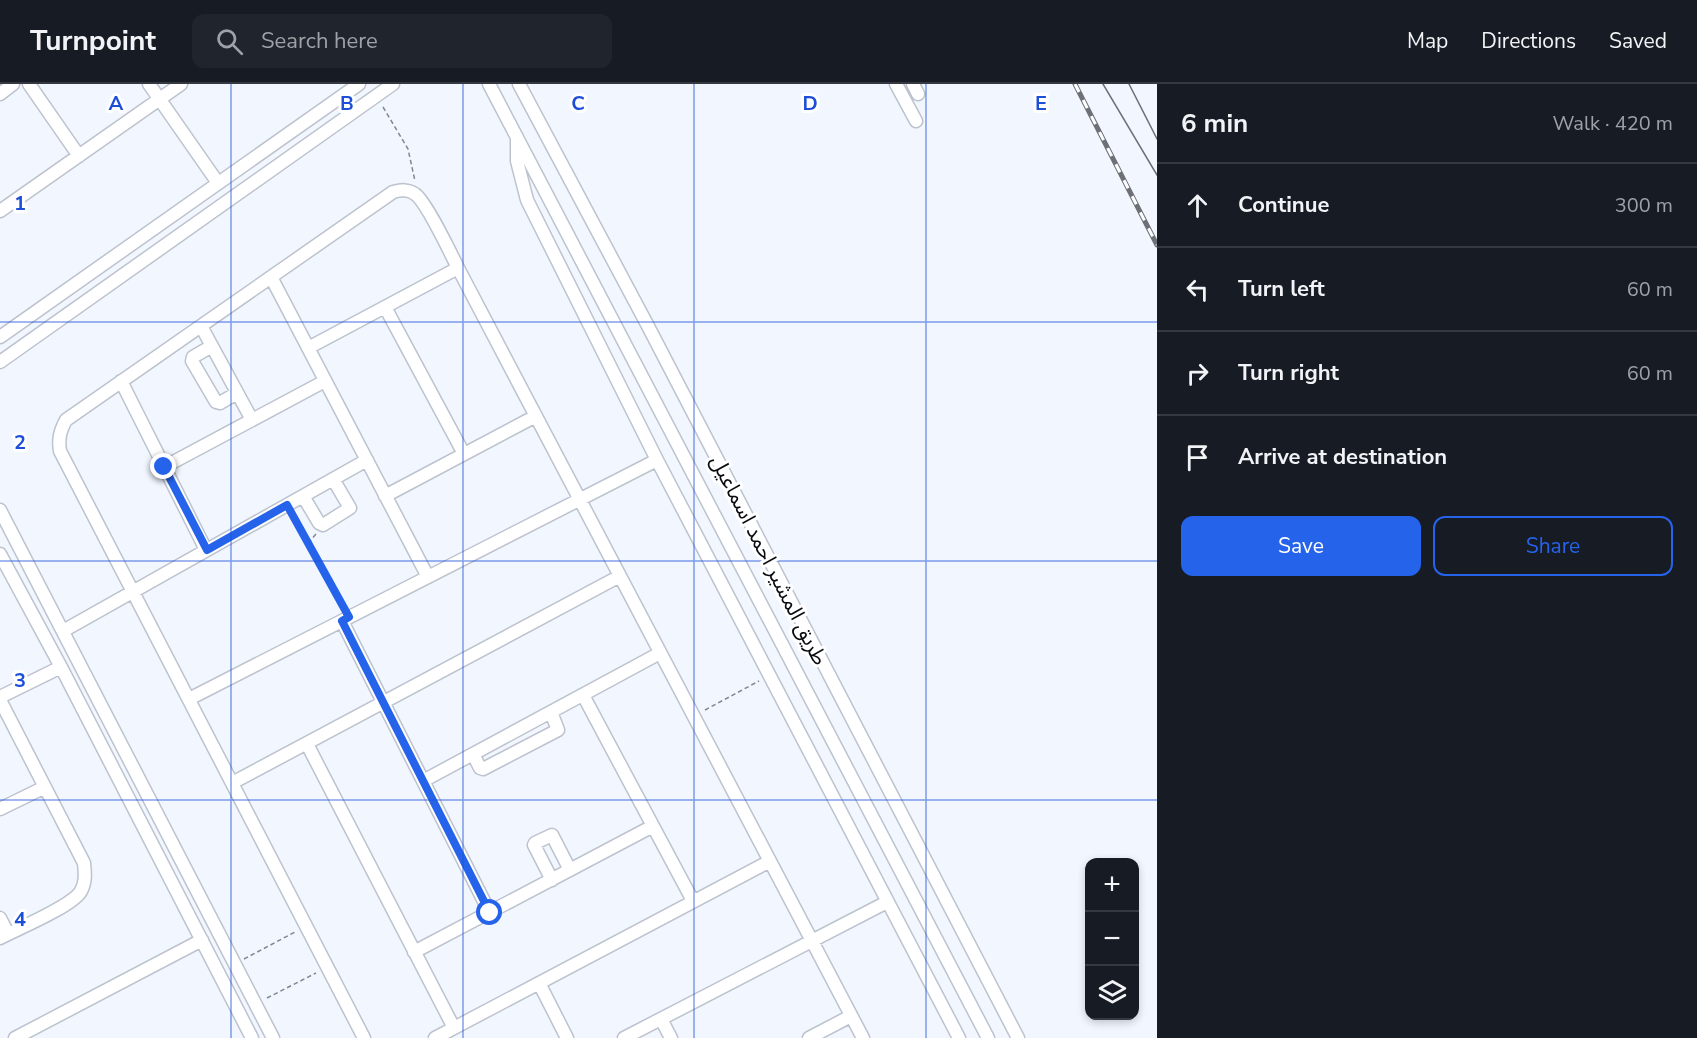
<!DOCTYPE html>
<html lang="en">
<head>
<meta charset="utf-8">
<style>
  body { margin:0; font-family:"Nunito Sans","Noto Sans Arabic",sans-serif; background:#20242c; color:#f1f3f6 }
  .controls { position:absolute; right:18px; bottom:18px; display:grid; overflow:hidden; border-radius:12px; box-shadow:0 3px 9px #0003 }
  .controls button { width:54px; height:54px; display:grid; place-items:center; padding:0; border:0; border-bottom:2px solid #363941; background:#171b24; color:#f1f3f6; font:30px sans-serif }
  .stop { position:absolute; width:18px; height:18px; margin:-14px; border:4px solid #2563eb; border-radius:50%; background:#fff }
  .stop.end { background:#2563eb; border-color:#fff; box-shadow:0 2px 6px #0008 }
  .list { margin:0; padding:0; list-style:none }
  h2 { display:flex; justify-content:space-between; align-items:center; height:78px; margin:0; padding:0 24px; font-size:26px }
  h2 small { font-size:20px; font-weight:400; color:#9ea1a6 }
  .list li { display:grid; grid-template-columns:39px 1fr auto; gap:18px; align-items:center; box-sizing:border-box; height:84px; padding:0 24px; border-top:2px solid #363941 }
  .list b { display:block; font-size:22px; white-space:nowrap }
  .list em { font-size:20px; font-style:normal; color:#9ea1a6 }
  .actions { display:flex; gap:12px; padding:18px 24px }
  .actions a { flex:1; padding:14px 0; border:2px solid #2563eb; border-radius:12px; text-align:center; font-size:21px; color:#2563eb }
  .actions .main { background:#2563eb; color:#fff }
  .icon { flex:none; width:33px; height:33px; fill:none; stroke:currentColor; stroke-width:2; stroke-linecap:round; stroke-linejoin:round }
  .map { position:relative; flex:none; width:1157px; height:954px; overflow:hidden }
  header { display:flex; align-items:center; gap:36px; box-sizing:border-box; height:84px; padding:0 30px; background:#171b24; border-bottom:2px solid #363941 }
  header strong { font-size:28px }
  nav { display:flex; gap:33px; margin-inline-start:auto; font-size:21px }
  .search { width:420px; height:54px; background:#20242c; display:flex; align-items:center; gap:15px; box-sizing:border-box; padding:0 21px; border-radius:12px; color:#9ea1a6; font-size:22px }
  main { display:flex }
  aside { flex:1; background:#171b24 }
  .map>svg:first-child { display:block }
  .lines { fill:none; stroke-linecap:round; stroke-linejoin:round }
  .minor-casing { stroke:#bdc3ce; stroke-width:15 }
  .path { stroke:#83868d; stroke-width:1.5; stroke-dasharray:4.5 3; stroke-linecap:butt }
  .minor { stroke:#fff; stroke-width:12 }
  .tram { stroke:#6d7177; stroke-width:1.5 }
  .rail-casing { stroke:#6d7177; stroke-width:5 }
  .rail { stroke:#fff; stroke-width:3; stroke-dasharray:9; stroke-linecap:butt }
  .route { stroke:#2563eb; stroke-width:8 }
  .grid { fill:none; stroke:#1d4ed8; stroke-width:1.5; stroke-opacity:0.55 }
  .labels { text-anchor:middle; stroke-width:6; stroke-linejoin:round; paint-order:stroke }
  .street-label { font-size:21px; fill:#090b0f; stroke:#fff }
  .grid-label { font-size:20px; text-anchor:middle; font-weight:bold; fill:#1d4ed8; stroke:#fff; stroke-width:6; stroke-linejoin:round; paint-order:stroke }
</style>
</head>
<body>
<header>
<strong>Turnpoint</strong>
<div class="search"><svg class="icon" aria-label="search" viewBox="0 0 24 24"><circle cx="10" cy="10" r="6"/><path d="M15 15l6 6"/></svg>Search here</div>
<nav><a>Map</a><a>Directions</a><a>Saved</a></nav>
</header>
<main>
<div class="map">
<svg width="1157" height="954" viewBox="0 0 1157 954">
  <rect width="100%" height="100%" fill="#f1f6ff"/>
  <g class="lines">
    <g class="minor-casing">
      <path id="minor" d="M 29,0 L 79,72
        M 149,0 L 218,99
        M 489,0 L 988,954
        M 519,0 L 649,244 L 1018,954
        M 896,0 L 916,37
        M 913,0 L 918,10
        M 0,10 L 13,0
        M 517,53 L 517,77 L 527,116 L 657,376 L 959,954
        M 0,127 L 181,0
        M 271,193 L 428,493
        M 385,223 L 464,370
        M 201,242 L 252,336
        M 0,253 L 359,0
        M 212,262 L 193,273 L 192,277 L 216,318 L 220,319 L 237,309
        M 308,264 L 458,184
        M 0,278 L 393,0
        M 121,297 L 206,466
        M 164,383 L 325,297
        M 303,412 L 319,439 L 323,441 L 350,424 L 333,395
        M 385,412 L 536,332
        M 0,426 L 273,954
        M 0,470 L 61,583 L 252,954
        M 342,537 L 490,829
        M 63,547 L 367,376
        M 583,611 L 693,817
        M 0,613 L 61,583
        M 189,615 L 657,376
        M 0,616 L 84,779 C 85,789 86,798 81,807 C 73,822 17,845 0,854
        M 307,660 L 454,944
        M 473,670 L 480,684 L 483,685 L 558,646 L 551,628
        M 423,697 L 660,569
        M 232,699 L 620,492
        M 0,725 L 45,703
        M 552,796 L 534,761 L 535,759 L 552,751 L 570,786
        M 0,834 L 8,850
        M 414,868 L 653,742
        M 539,899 L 567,954
        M 661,935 L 671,954
        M 15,954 L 202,856
        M 364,954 L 60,367 C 58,355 60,347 66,336 L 393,108 C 401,106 408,105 415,110 C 426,117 451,170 458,184 L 863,954
        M 435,954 L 770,777
        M 624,954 L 887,818
        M 809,954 L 851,932"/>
    </g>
    <path class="path" d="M 383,23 L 408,65 L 415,97
      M 293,432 L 343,522
      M 308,459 L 316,450
      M 705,626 L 759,597
      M 244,875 L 295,848
      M 267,914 L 316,889"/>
    <use href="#minor" class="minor"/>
    <path class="tram" d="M 1103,0 L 1157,91
      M 1129,0 L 1157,55"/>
    <g class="rail-casing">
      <path id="rail" d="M 1075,0 L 1157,161"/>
    </g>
    <use href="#rail" class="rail"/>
  </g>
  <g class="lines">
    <path class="route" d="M 164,383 L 207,466 L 287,421 L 349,533 L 342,537 L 490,829"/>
  </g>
  <path class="grid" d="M 231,0 L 231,954M 463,0 L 463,954M 694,0 L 694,954M 926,0 L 926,954M 0,238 L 1157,238M 0,477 L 1157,477M 0,716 L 1157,716"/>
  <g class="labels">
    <g class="street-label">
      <text transform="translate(769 476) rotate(63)" y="7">طريق المشير احمد اسماعيل</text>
    </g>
  </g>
  <g class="grid-label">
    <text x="116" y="26">A</text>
    <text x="347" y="26">B</text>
    <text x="578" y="26">C</text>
    <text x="810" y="26">D</text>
    <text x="1041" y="26">E</text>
    <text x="20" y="126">1</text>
    <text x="20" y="365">2</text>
    <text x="20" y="603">3</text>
    <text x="20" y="842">4</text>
  </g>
</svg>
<div class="controls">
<button>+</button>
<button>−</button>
<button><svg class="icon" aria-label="layers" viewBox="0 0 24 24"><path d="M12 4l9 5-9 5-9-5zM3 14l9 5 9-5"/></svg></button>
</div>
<div class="stop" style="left:490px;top:829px"></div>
<div class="stop end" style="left:164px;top:383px"></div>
</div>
<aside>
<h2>6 min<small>Walk · 420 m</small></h2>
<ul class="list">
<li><svg class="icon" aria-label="ahead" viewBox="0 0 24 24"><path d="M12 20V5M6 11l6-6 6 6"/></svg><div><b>Continue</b></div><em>300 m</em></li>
<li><svg class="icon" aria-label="left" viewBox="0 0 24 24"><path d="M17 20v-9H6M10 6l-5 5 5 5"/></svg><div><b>Turn left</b></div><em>60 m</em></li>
<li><svg class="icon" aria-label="right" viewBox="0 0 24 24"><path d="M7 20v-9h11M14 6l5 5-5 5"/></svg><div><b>Turn right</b></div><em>60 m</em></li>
<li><svg class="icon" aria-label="arrive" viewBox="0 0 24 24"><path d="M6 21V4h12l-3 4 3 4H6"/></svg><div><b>Arrive at destination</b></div></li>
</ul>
<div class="actions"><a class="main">Save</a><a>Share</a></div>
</aside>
</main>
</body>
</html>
